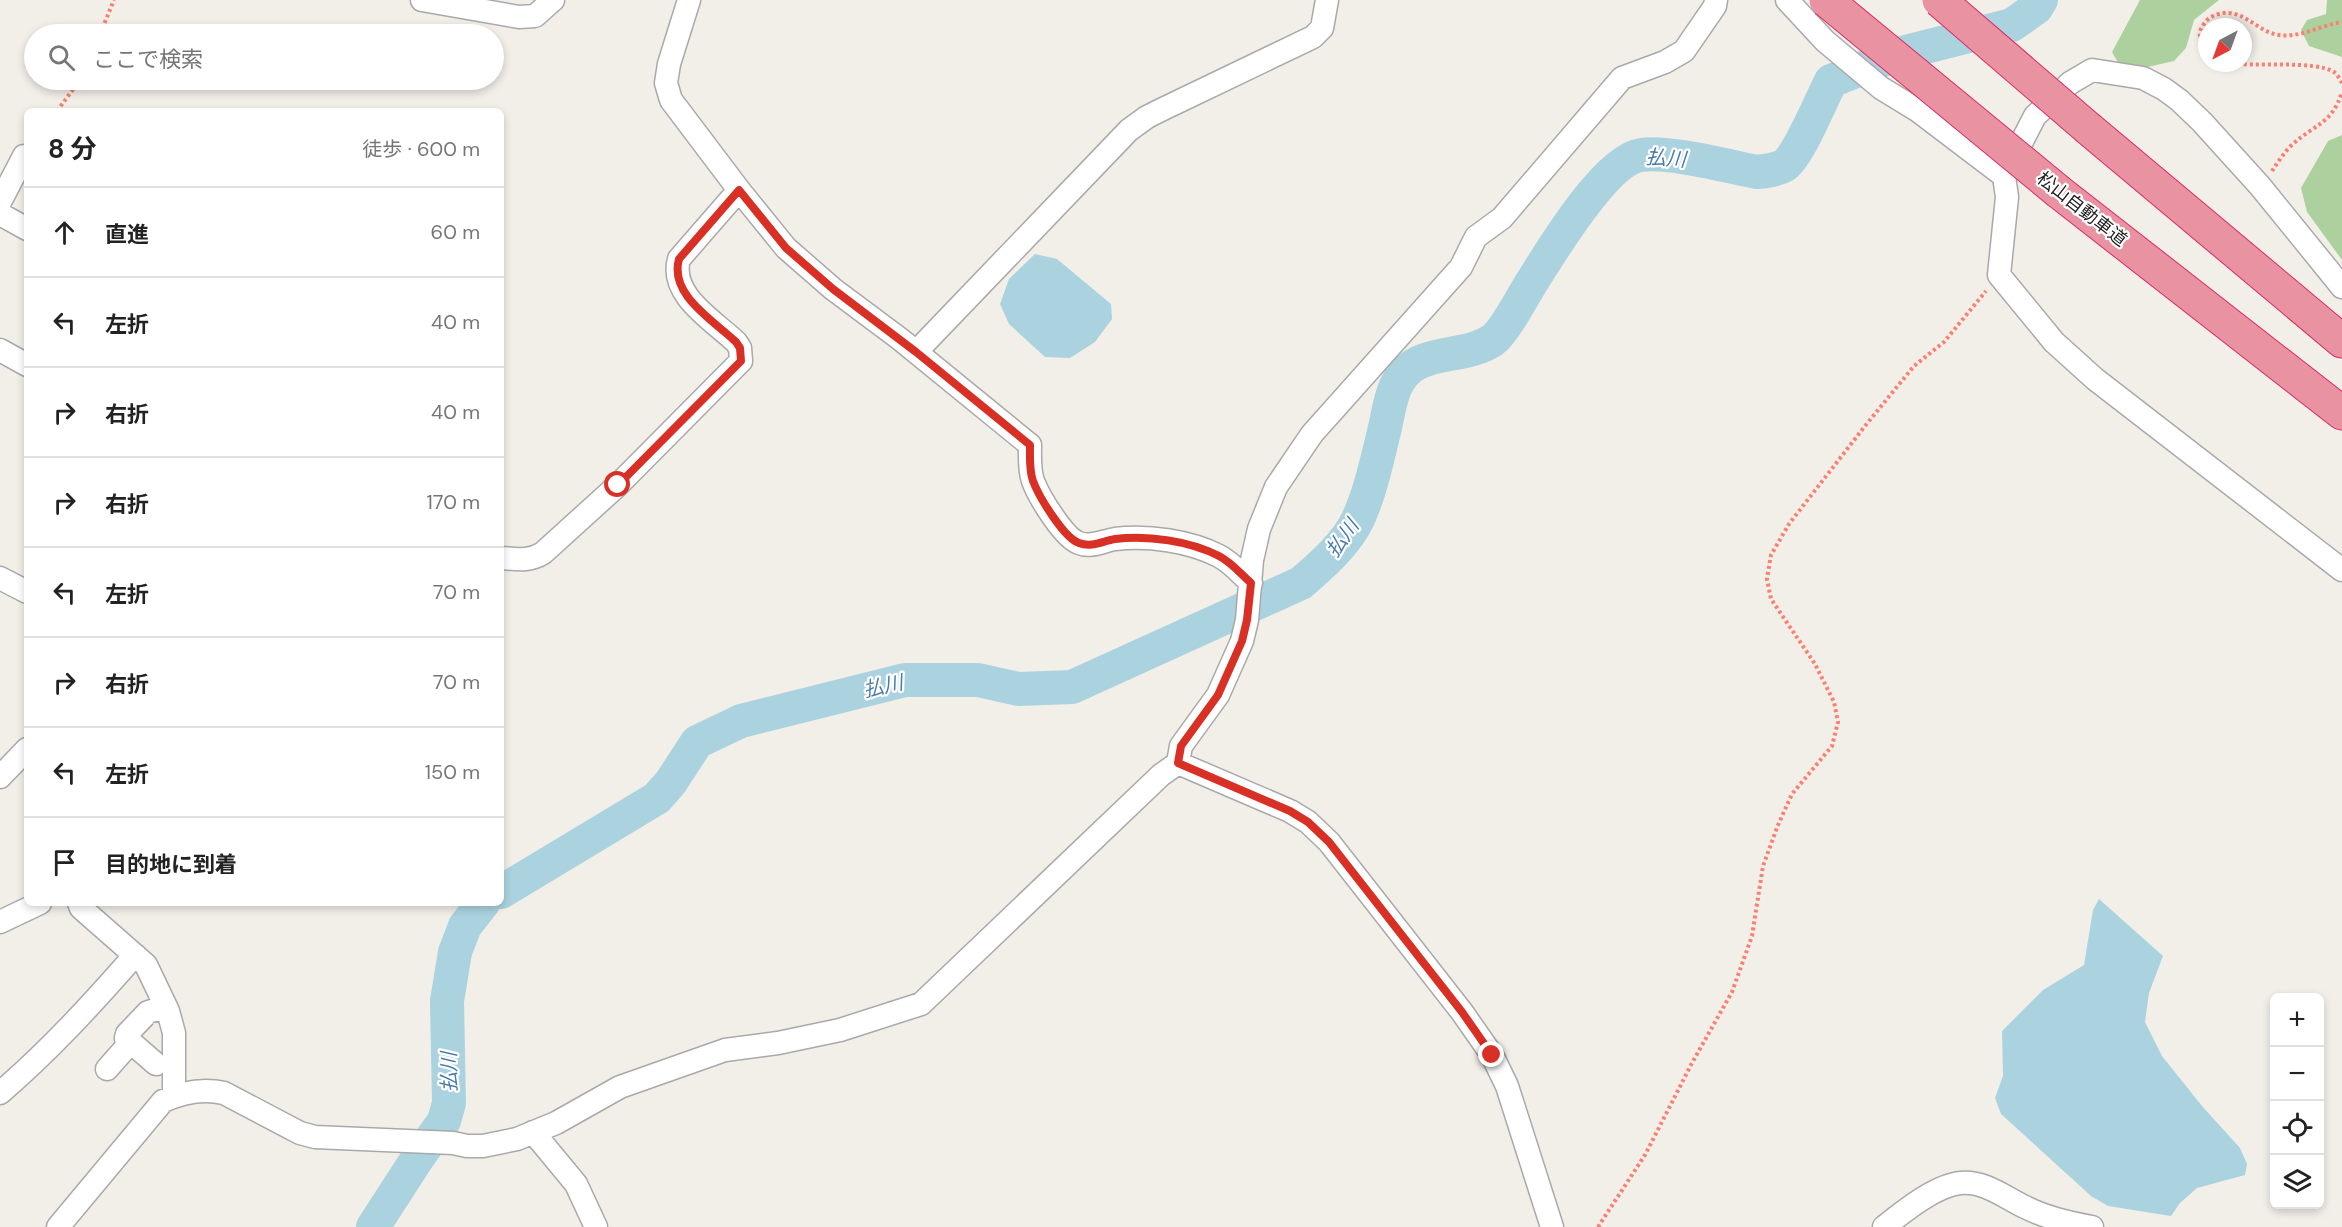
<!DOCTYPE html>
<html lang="ja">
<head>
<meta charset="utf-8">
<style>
  body { margin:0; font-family:"DM Sans","Noto Sans JP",sans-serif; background:#f2f2f2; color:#222 }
  .controls { position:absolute; right:18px; bottom:18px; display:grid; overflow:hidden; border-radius:9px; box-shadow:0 3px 9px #0003 }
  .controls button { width:54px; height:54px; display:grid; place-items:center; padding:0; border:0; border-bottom:2px solid #e0e0e0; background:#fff; color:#222; font:30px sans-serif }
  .compass { position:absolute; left:2198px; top:18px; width:54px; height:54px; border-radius:50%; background:#fff; box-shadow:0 3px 9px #0003; rotate:221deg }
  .stop { position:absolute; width:18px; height:18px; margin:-14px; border:4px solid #d93025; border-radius:50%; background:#fff }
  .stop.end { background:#d93025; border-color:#fff; box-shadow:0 2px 6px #0008 }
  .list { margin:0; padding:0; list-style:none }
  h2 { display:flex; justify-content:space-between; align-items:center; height:78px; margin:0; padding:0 24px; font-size:26px }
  h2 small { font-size:20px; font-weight:400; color:#767676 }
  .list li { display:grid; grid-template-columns:39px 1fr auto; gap:18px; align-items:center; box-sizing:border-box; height:90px; padding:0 24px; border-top:2px solid #e0e0e0 }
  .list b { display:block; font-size:22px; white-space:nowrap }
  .list em { font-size:20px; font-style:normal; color:#767676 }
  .icon { flex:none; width:33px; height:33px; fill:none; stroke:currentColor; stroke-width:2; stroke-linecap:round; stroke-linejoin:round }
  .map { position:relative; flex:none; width:2342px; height:1227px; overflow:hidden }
  .search { position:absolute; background:#fff; box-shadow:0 3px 9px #0003; left:24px; top:24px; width:480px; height:66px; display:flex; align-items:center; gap:15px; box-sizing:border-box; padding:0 21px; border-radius:33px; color:#767676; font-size:22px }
  .panel { position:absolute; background:#fff; box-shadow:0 3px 9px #0003; left:24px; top:108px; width:480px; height:798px; border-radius:9px }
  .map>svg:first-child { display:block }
  .forest { fill:#add19e }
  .water { fill:#aad3df }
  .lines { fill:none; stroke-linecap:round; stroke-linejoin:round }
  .river { stroke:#aad3df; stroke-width:34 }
  .minor-casing { stroke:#a9a9a9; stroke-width:25 }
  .highway-casing { stroke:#dc2a67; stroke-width:35 }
  .path { stroke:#fa8072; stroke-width:4; stroke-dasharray:3 3; stroke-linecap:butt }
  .minor { stroke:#fff; stroke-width:22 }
  .highway { stroke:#e892a2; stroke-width:33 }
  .highway-bridge-casing { stroke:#dc2a67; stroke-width:35; stroke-linecap:butt }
  .highway-bridge { stroke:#e892a2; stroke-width:33 }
  .route { stroke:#d93025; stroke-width:8 }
  .labels { text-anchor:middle; stroke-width:4.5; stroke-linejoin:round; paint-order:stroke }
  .street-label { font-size:18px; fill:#222; stroke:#fff }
  .water-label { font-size:20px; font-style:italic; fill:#4a7aab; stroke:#fff }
</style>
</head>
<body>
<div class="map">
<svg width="2342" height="1227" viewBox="0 0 2342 1227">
  <rect width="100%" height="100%" fill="#f2efe9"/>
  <path class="forest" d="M 2140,0 L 2219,0 L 2194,20 L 2186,48 L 2174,61 L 2139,69 L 2119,64 L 2112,52 Z
    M 2327,0 L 2342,0 L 2342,57 L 2309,46 L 2301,30 L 2307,20 L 2326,14 Z
    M 2342,135 L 2342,260 L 2307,212 L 2301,188 L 2328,141 Z"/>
  <path class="water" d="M 1035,254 L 1057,259 L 1111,304 L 1112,319 L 1095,342 L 1070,358 L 1045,357 L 1009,324 L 1000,304 L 1009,279 Z
    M 2099,899 L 2163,956 L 2149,993 L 2145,1022 L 2162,1056 L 2202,1106 L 2240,1148 L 2247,1164 L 2245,1175 L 2197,1188 L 2180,1203 L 2171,1216 L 2108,1206 L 2091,1196 L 2001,1114 L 1995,1098 L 2003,1076 L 2002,1031 L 2043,990 L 2084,965 L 2093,910 Z"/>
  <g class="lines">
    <path class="river" d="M 501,892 L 657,798 L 671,782 L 697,742 L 741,721 L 905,680 L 978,680 L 1018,689 L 1072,687 L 1301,583 C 1321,566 1347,543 1358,519 C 1370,493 1376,464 1383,436 C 1387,421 1389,402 1395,388 C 1414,345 1460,362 1493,340 C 1505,331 1524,294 1533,280 C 1552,250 1606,160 1641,155 C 1669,151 1727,166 1757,172 C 1767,171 1777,170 1785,165 C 1800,153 1821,100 1831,81 L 1898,54 L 2012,25 L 2036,8 L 2041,0
      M 373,1227 L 417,1159 L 444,1121 L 449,1103 L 447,1001 L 455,952 L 465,926 L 483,903"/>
    <g class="minor-casing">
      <path id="minor" d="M 422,0 L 519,17 L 535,16 L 553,0
        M 689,0 L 669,64 L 666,83 L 671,100 L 739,190 L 786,248 L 833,289 L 900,339 L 1030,445 C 1030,456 1029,470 1033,481 C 1039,497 1064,538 1079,543 C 1091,548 1103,541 1115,539 C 1148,535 1190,541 1219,556 C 1231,562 1241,574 1251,583
        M 1787,0 L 1825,41 L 1881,88 L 1917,110 L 2004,176
        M 0,202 L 24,156
        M 0,214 L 27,229
        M 2342,287 L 2260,186 L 2202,122 L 2179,100 L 2164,89 L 2143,78 L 2092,70 L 2070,83 L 2035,116 L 2004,176 L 2007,197 L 1999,275 L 2054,342 L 2095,379 L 2342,570
        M 0,350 L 27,365
        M 916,352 L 1129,130 L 1147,117 L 1163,109 L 1313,37 L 1322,28 L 1327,0
        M 501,558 C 516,559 529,562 543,553 L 618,485 L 741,361 L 740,348 L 736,342 C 713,320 669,295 679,259 L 739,190
        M 0,578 L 27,592
        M 1178,763 L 1181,746 L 1218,695 L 1242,641 L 1247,620 L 1252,560 L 1259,529 L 1276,487 L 1312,434 L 1461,267 L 1476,237 L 1502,218 L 1622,78 L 1665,62 L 1684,51 L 1715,6 L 1716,0
        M 0,777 L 27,749
        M 79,903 L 81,908 L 146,965 L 168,1011 L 174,1033 L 174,1096
        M 0,922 L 40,903
        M 156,1064 L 126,1038 L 127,1034 L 148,1012 L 166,1007
        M 107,1069 L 130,1043
        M 0,1093 C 49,1051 92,1004 135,955
        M 533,1132 L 576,1184 L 596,1227
        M 58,1227 L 163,1101 C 183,1092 203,1088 224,1093 L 300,1133 L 315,1137 L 453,1143 L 467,1146 L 483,1146 L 517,1139 L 556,1123 L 620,1087 L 725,1050 L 778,1043 L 840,1030 L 921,1004 L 1161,775 L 1178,763 L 1290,811 L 1308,822 L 1329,842 L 1462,1012 L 1492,1055 L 1507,1086 L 1552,1227
        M 1884,1227 C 1903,1212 1936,1185 1961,1183 C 1985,1181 2004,1197 2025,1207 C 2046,1218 2069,1223 2092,1227"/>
    </g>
    <g class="highway-casing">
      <path id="highway" d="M 2089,129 L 2342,341
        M 2059,192 L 2342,413"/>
    </g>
    <path class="path" d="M 100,34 L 114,0
      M 2207,53 C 2202,47 2199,39 2200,31 C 2202,26 2206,20 2211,17 C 2240,2 2255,32 2279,35 C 2301,38 2321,25 2342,22
      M 2226,63 C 2251,67 2315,60 2334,72 C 2337,74 2340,79 2342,83
      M 57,111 L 80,80
      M 2272,171 C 2278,162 2285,151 2293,144 C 2315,124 2332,124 2342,92
      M 1598,1227 L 1645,1155 L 1692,1063 L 1732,992 L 1752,936 L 1763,866 L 1778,825 L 1792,794 L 1832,746 L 1838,722 L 1834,702 L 1815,664 L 1771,599 L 1767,579 L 1771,555 L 1789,524 L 1865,426 L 1914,366 L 1944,342 L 1986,291"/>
    <use href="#minor" class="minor"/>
    <use href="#highway" class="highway"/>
    <g class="highway-bridge-casing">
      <path id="highway-bridge" d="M 1826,0 L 2059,192
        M 1939,0 L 2089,129"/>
    </g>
    <use href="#highway-bridge" class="highway-bridge"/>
  </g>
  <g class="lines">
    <path class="route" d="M 618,485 L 741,361 L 740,348 L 736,342 C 713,320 669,295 679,259 L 739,190 L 786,248 L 833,289 L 916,352 L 1030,445 C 1030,456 1029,470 1033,481 C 1039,497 1064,538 1079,543 C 1091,548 1103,541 1115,539 C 1148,535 1190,541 1219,556 C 1231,562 1241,574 1251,583 L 1247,620 L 1242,641 L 1218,695 L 1181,746 L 1178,763 L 1290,811 L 1308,822 L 1329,842 L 1462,1012 L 1492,1055"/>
  </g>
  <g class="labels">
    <g class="street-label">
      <text transform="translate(2082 209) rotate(38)" y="6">松山自動車道</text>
    </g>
    <g class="water-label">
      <text transform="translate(1666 158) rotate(4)" y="7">払川</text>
      <text transform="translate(1342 538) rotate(-54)" y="7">払川</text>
      <text transform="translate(883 686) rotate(-12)" y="7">払川</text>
      <text transform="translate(449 1072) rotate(-91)" y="7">払川</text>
    </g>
  </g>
</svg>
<div class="controls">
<button>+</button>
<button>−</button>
<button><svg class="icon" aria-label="locate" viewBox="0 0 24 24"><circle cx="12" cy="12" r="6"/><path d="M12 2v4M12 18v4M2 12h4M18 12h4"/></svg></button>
<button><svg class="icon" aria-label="layers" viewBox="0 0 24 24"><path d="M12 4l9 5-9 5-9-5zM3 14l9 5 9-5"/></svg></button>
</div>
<svg class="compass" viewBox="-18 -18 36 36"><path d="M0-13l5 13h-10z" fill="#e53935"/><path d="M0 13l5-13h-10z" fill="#767676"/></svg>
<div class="stop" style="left:618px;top:485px"></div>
<div class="stop end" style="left:1492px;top:1055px"></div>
<div class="search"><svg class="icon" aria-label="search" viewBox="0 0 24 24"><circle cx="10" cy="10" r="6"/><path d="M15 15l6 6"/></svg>ここで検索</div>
<section class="panel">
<h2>8 分<small>徒歩 · 600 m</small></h2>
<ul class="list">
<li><svg class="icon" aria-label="ahead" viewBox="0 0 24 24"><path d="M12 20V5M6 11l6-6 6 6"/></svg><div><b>直進</b></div><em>60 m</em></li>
<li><svg class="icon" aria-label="left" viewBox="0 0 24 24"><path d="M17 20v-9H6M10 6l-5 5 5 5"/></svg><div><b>左折</b></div><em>40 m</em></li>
<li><svg class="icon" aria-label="right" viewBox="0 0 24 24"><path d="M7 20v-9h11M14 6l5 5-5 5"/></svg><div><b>右折</b></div><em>40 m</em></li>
<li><svg class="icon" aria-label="right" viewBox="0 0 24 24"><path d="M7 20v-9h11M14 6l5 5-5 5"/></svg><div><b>右折</b></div><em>170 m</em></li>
<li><svg class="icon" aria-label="left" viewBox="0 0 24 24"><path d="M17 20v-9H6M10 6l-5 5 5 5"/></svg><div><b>左折</b></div><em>70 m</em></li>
<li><svg class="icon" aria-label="right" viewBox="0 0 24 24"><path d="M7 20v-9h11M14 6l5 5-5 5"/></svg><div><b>右折</b></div><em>70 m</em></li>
<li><svg class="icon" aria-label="left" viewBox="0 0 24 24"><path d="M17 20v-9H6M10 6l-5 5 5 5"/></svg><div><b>左折</b></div><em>150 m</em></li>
<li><svg class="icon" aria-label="arrive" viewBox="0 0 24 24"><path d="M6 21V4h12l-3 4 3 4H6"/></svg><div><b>目的地に到着</b></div></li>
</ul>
</section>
</div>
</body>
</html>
